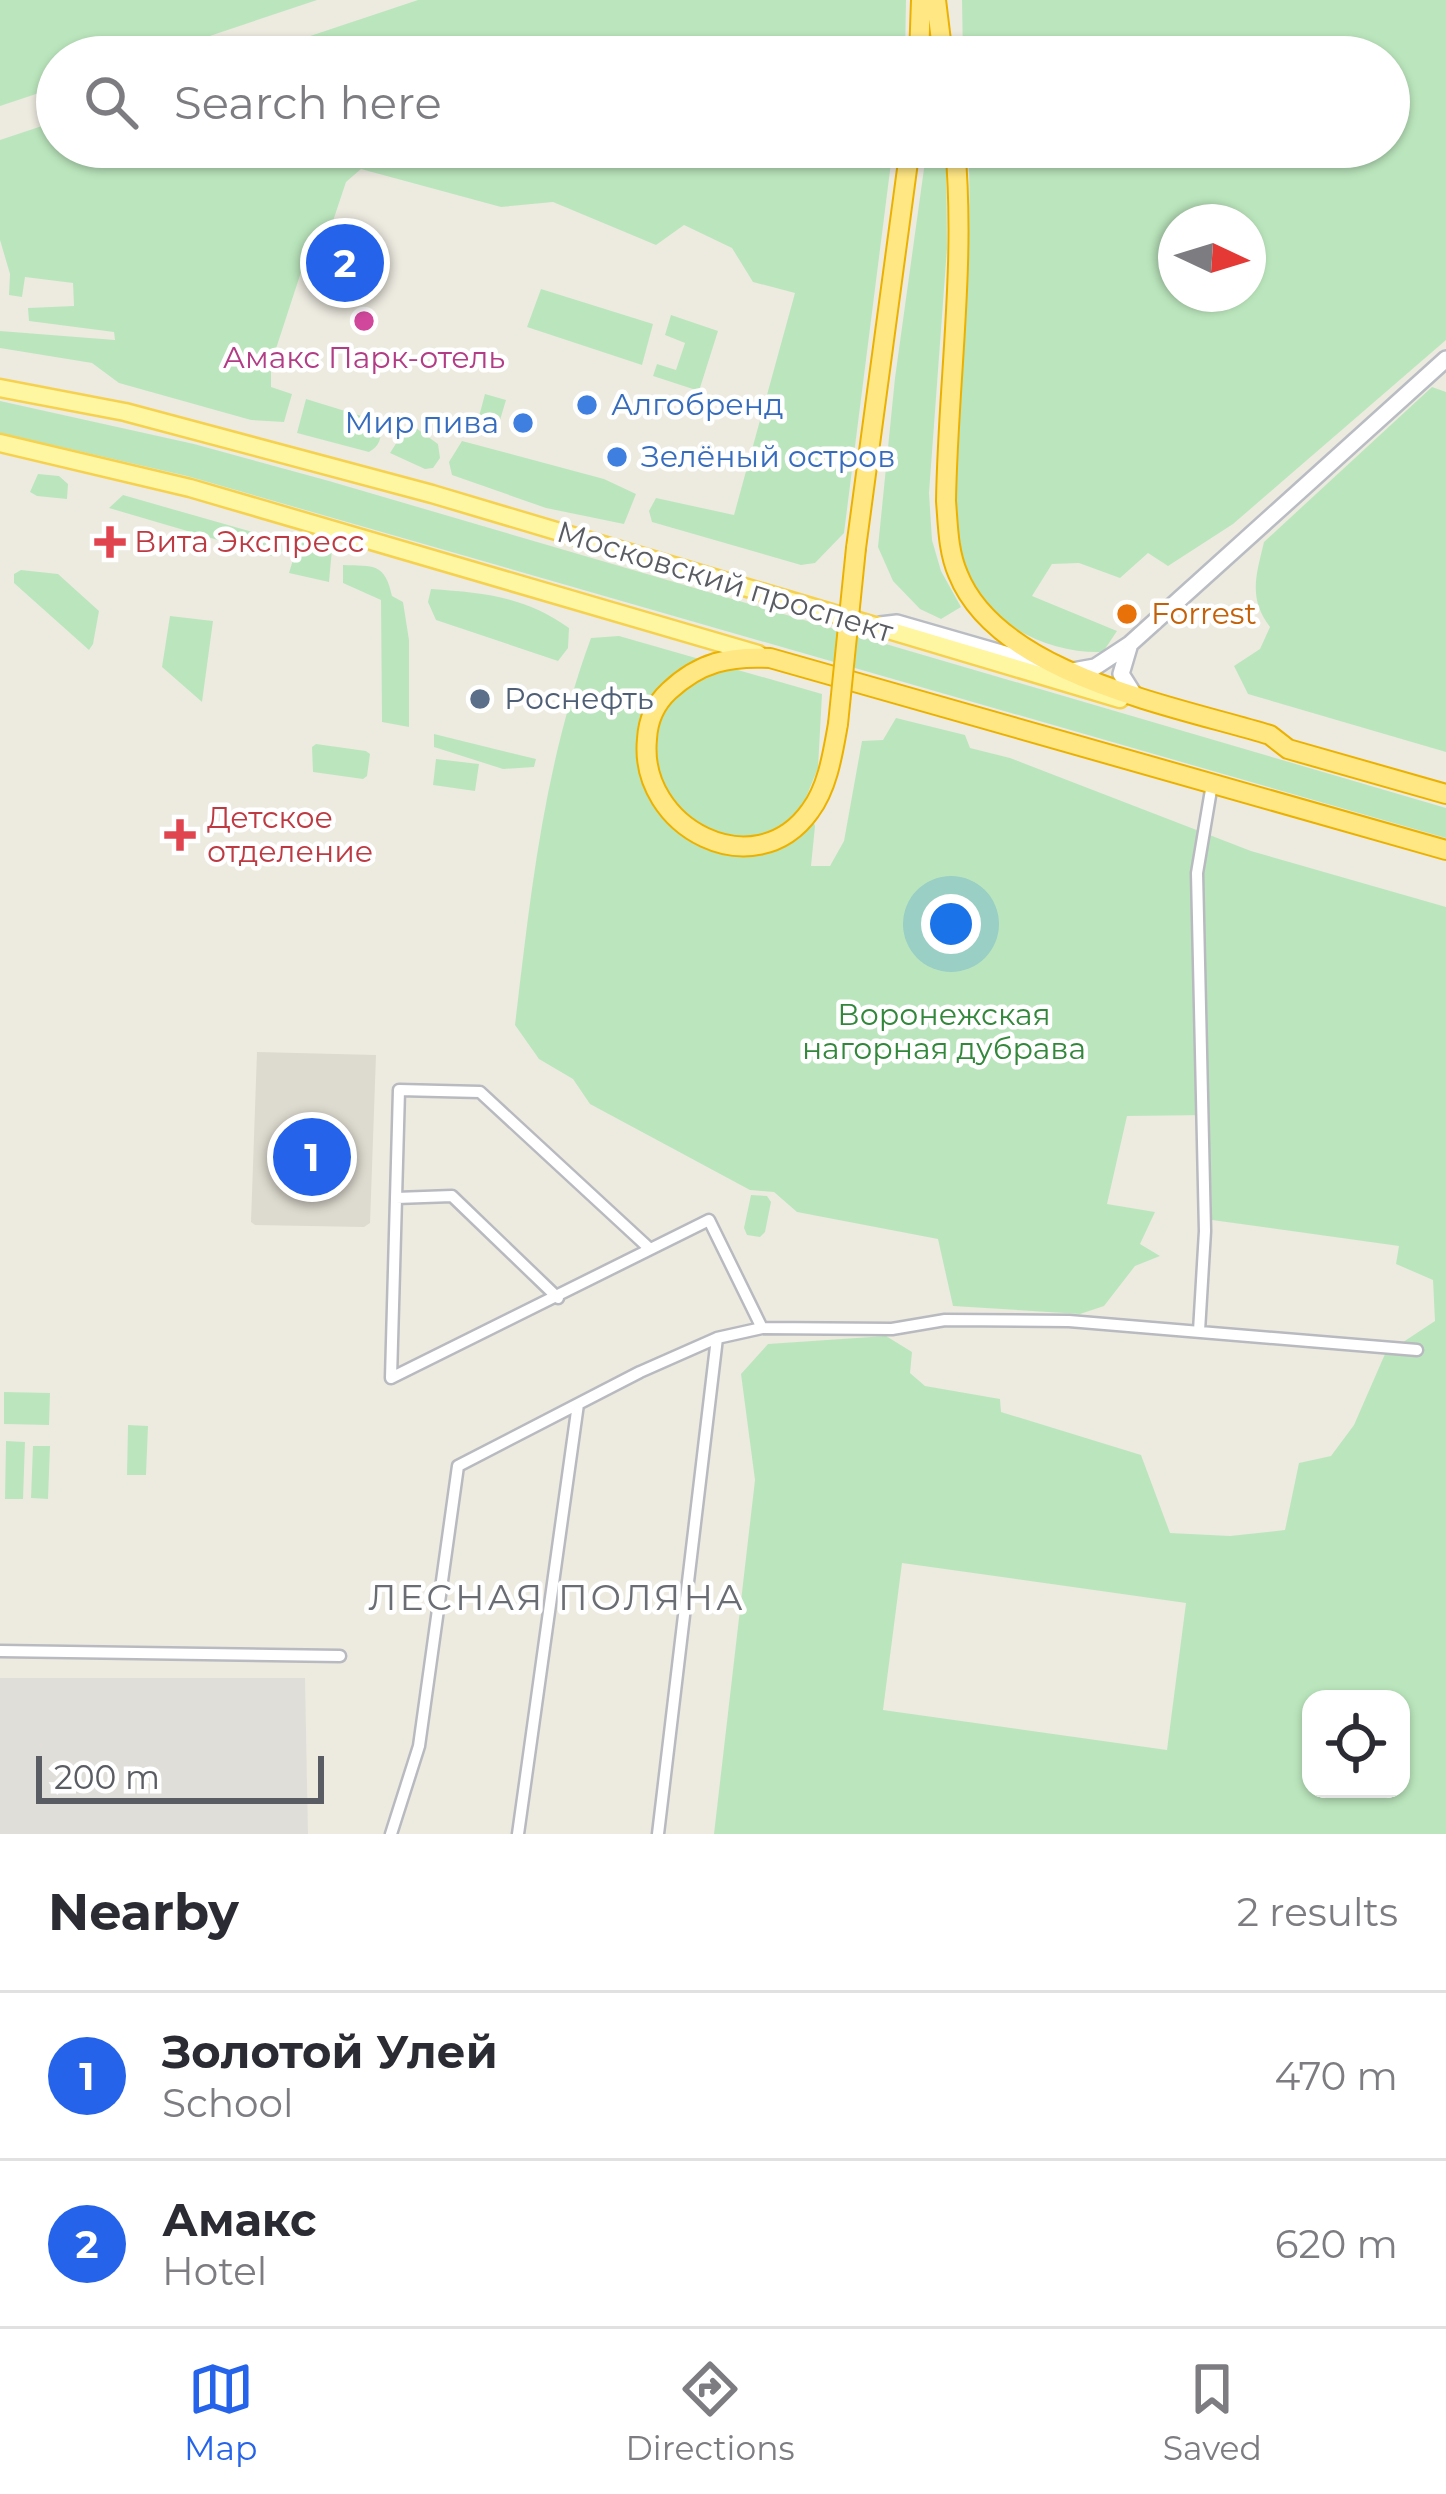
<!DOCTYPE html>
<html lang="en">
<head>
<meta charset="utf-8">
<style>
  body { margin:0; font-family:Montserrat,sans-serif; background:#f2f2f3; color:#2b2b33 }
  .controls { position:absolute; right:36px; bottom:36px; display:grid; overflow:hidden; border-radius:24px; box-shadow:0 3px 9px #0004 }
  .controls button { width:108px; height:108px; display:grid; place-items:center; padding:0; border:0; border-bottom:3px solid #e1e1e2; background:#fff; color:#2b2b33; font:60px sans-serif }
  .compass { position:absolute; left:1158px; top:204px; width:108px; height:108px; border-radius:50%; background:#fff; box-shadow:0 3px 9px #0004; rotate:94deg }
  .scale { position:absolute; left:36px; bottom:30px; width:288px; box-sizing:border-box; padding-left:12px; border:6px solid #595c62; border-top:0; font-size:33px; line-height:42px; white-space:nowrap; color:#595c62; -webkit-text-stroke:9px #fff; paint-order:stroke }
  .you { position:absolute; left:951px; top:924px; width:42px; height:42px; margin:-30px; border:9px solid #fff; border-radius:50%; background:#1a73e8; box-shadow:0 0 0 18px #1a73e833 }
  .badge { display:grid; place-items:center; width:78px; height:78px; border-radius:50%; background:#2563eb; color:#fff; font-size:39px; font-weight:700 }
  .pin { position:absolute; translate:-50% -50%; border:6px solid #fff; box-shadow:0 3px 12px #0006 }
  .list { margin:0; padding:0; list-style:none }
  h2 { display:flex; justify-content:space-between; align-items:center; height:156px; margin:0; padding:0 48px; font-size:51px }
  h2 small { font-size:39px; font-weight:400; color:#7c7c81 }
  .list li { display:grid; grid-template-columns:78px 1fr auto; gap:36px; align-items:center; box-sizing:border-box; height:168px; padding:0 48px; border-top:3px solid #e1e1e2 }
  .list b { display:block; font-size:45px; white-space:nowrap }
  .list p { margin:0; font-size:39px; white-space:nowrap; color:#7c7c81 }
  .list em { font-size:39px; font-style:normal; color:#7c7c81 }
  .icon { flex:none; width:66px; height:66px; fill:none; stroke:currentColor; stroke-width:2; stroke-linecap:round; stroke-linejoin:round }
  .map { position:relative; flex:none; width:1446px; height:1834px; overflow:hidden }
  .search { position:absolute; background:#fff; box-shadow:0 3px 9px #0004; left:36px; right:36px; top:36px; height:132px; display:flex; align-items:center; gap:30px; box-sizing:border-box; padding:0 42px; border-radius:66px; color:#7c7c81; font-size:45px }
  .sheet { height:492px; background:#fff }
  nav { display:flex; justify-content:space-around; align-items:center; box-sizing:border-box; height:168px; border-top:3px solid #e1e1e2; background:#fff; font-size:33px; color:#7c7c81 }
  nav a { display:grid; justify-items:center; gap:6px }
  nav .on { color:#2563eb }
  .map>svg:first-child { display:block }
  .industrial { fill:#e0ded8 }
  .education { fill:#dddacf }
  .green { fill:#bbe6bd; fill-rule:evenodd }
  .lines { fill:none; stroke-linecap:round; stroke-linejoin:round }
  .street-casing { stroke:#b8bac0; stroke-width:15 }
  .secondary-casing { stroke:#b9bcc3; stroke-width:20 }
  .primary-casing { stroke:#f6d150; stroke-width:21 }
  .highway-casing { stroke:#ecb100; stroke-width:22 }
  .street { stroke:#fff; stroke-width:10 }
  .secondary { stroke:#fff; stroke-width:15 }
  .primary { stroke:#fff6a2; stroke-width:16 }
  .highway { stroke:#ffe784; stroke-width:18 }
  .highway-bridge-casing { stroke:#ecb100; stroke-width:22; stroke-linecap:butt }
  .highway-bridge { stroke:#ffe784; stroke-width:18 }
  .hotel-dot { fill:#d1479c; stroke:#fff; stroke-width:4.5 }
  .shop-dot { fill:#3f7fe0; stroke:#fff; stroke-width:4.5 }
  .health-dot { fill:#e0444e; stroke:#fff; stroke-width:4.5 }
  .food-dot { fill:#e8710a; stroke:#fff; stroke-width:4.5 }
  .service-dot { fill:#5c6f8a; stroke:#fff; stroke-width:4.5 }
  .labels { text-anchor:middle; stroke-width:9; stroke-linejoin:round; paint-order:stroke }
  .hotel-label { font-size:30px; fill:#b23c85; stroke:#fff }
  .shop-label { font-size:30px; fill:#366cbe; stroke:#fff; text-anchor:start }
  .health-label { font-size:30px; fill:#be3a42; stroke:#fff; text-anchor:start }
  .street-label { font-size:30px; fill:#595c62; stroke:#fff }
  .food-label { font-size:30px; fill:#c56008; stroke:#fff; text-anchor:start }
  .service-label { font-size:30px; fill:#4e5e75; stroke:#fff; text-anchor:start }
  .park-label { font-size:30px; fill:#32873b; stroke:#fff }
  .quarter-label { font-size:36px; letter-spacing:3px; fill:#6a6e74; stroke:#fff }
</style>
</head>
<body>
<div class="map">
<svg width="1446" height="1834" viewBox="0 0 1446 1834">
  <rect width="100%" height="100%" fill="#edebe0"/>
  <path class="industrial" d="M 0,1678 L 305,1678 L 308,1834 L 0,1834 Z"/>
  <path class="education" d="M 257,1052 L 376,1055 L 370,1223 L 364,1227 L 255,1225 L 251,1222 Z"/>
  <path class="green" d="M 0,0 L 317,0 L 147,57 L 57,57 L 57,87 L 0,106 Z
    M 418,0 L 906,0 L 905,57 L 247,57 Z
    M 962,0 L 1446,0 L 1446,340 L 1233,524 L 1168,566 L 1148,553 L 1120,578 L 1079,563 L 1052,564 L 1032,596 L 1117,631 L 1103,652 C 1051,654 988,625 968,576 C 947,523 956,459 959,403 C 964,318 973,232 968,147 L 1389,147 L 1389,57 L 963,57 ZM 1176,222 L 1248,222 L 1248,294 L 1176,294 Z
    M 57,121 L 57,147 L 893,147 L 844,533 L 815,563 L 801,565 L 652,522 L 649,511 L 656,498 L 734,515 L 795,293 L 753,282 L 732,248 L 684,225 L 656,245 L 553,202 L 501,207 L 361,169 L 346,182 L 319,263 L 303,266 L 271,364 L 271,387 L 292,394 L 284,422 L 251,420 L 119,383 L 92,363 L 0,348 L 0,331 L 115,340 L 114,332 L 29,321 L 28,308 L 74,306 L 73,283 L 25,277 L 22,297 L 9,295 L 10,274 L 0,240 L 0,140 Z
    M 927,147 L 945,147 L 946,154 L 947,248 L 929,493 L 932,540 L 941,571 L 961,607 L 941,619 L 920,609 L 893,581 L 878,547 L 895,378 Z
    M 541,289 L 653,324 L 642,365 L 527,327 Z
    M 671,315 L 718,331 L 699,391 L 653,376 L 657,364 L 676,370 L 685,343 L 665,335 Z
    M 1432,387 L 1446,392 L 1446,752 L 1248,694 L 1234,666 L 1260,649 L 1270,627 C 1248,598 1256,576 1264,542 Z
    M 485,394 L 506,400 L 497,430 L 477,424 Z
    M 306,399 L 381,422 C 381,436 382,445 369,452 L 297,433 Z
    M 0,401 L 194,444 L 329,481 L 1446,808 L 1446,838 L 187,476 L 0,433 Z
    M 409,423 L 438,444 L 440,458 L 433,468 L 425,469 L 390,453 Z
    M 462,441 L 604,479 L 636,494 L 624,524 L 546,508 L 452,475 L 449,462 Z
    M 38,474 L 59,476 L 68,484 L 67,499 L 37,496 L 30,492 Z
    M 123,495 L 280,540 L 284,551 L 272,556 L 109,508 Z
    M 299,540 L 332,549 L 329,582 L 289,573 Z
    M 343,565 C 374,566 385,563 392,596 L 403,602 L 409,640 L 409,727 L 382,722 L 381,600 L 343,583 Z
    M 21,570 L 58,574 L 99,611 L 93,644 L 89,650 L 14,583 L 14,574 Z
    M 431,589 C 485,593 524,596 569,628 L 568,648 L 558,661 L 436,620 L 428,602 Z
    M 170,616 L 213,621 L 202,702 L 162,667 Z
    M 619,636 L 822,694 L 818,768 L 805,800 L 815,826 L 811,866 L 830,866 L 844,841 L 862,741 L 883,740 L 896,718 L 965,735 L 970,748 L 1010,758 L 1251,851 L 1446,907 L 1446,1834 L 714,1834 L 755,1480 L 741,1374 L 768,1344 L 886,1336 L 912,1352 L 910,1373 L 925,1386 L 1000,1399 L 1001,1412 L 1141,1455 L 1170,1533 L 1230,1536 L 1285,1530 L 1299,1463 L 1331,1456 L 1354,1425 L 1385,1354 L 1435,1321 L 1433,1280 L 1396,1264 L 1399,1246 L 1212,1220 L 1209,1115 L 1127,1116 L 1107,1204 L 1155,1212 L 1140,1244 L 1160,1256 L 1135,1266 L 1104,1306 L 1080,1314 L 953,1306 L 938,1239 L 797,1212 L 774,1192 L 750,1190 L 590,1104 L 573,1079 L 539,1059 L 515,1025 C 531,890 544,766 591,638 ZM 902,1563 L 1186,1603 L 1167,1750 L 883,1710 ZM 1311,1699 L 1401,1699 L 1401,1789 L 1311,1789 Z
    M 434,734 L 536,759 L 534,767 L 503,769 L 434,747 Z
    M 316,744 L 366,751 L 370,754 L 367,776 L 363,779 L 313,772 L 312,747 Z
    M 436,759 L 479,764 L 475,791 L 433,785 Z
    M 751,1195 L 767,1196 L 771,1202 L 765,1232 L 760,1237 L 747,1235 L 744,1228 Z
    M 4,1392 L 50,1393 L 49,1425 L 4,1424 Z
    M 128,1425 L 148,1426 L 146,1475 L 127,1475 Z
    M 6,1441 L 25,1442 L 23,1499 L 5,1499 Z
    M 33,1446 L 50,1446 L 48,1499 L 31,1498 Z"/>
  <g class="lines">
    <g class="street-casing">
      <path id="street" d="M 396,1198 L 452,1196 L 558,1298
        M 650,1249 L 480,1092 L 399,1090 L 391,1378 L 709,1220 L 762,1328
        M 1199,1331 L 1205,1231 L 1197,873 L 1212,784
        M 0,1651 L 340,1656
        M 391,1834 L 419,1746 L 458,1466 L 640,1372 L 717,1338 L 762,1328 L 892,1329 L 945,1320 L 1069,1321 L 1417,1350
        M 518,1834 L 578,1404
        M 658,1834 L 717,1338"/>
    </g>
    <g class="secondary-casing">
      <path id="secondary" d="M 880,625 L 897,623 L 1067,672 L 1095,667 L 1130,644 L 1446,359
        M 1129,647 L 1121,674 L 1133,693"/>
    </g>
    <g class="primary-casing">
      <path id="primary" d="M 0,388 L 125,412 L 432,494 L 1120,699
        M 0,443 L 190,488 L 758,654"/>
    </g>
    <g class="highway-casing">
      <path id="highway" d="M 936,0 L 943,57
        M 919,57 L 921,0
        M 955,147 C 966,264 948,383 946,501 C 948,525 948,551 958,574 C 998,675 1175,706 1270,735 L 1288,749 L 1446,794
        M 856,548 L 910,147
        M 838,724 C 833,752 828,787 810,811 C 755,888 638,828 647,739 C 648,720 655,704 669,691 C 700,662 729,656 770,658 L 1446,850"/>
    </g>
    <use href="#street" class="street"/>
    <use href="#secondary" class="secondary"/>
    <use href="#primary" class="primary"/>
    <use href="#highway" class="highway"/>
    <g class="highway-bridge-casing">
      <path id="highway-bridge" d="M 838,724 L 856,548"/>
    </g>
    <use href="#highway-bridge" class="highway-bridge"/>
  </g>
  <circle class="hotel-dot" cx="364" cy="321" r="12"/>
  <g class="shop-dot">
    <circle cx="587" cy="405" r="12"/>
    <circle cx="523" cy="423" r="12"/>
    <circle cx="617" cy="457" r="12"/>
  </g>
  <g class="health-dot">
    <path d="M104 524h12v12h12v12h-12v12h-12v-12h-12v-12h12z"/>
    <path d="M174 817h12v12h12v12h-12v12h-12v-12h-12v-12h12z"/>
  </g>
  <circle class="food-dot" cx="1127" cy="614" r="12"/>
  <circle class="service-dot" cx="480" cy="699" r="12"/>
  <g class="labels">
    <g class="hotel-label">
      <text x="364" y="368">Амакс Парк-отель</text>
    </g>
    <g class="shop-label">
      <text x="611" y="415">Алгобренд</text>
      <text x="499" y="433" text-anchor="end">Мир пива</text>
      <text x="641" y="467">Зелёный остров</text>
    </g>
    <g class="health-label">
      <text x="134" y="552">Вита Экспресс</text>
      <text x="207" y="828">Детское<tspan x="207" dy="34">отделение</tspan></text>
    </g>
    <g class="street-label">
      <text transform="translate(725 582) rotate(17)" y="10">Московский проспект</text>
    </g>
    <g class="food-label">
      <text x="1151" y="624">Forrest</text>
    </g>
    <g class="service-label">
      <text x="504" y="709">Роснефть</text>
    </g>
    <g class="park-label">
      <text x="944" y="1025">Воронежская<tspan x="944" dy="34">нагорная дубрава</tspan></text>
    </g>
    <g class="quarter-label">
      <text x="557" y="1610">ЛЕСНАЯ ПОЛЯНА</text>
    </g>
  </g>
</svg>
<div class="controls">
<button><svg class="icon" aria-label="locate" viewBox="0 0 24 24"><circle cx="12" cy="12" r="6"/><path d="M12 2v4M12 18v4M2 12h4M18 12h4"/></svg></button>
</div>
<svg class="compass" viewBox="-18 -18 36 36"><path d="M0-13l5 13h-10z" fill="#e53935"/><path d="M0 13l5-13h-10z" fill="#7c7c81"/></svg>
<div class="scale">200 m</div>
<div class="you"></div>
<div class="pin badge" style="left:312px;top:1157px">1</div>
<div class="pin badge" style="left:345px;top:263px">2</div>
<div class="search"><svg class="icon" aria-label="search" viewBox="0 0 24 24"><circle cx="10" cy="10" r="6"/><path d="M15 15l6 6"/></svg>Search here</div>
</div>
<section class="sheet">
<h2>Nearby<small>2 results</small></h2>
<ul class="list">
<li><span class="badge">1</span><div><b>Золотой Улей</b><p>School</p></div><em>470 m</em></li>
<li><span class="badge">2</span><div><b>Амакс</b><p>Hotel</p></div><em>620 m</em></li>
</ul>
</section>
<nav>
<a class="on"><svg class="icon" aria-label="map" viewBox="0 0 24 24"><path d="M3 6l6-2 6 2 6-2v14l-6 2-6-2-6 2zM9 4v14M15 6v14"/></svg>Map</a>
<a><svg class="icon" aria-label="directions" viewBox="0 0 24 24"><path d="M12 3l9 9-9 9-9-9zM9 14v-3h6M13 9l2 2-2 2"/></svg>Directions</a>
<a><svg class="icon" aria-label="saved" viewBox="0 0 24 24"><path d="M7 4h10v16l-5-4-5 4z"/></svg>Saved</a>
</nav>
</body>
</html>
